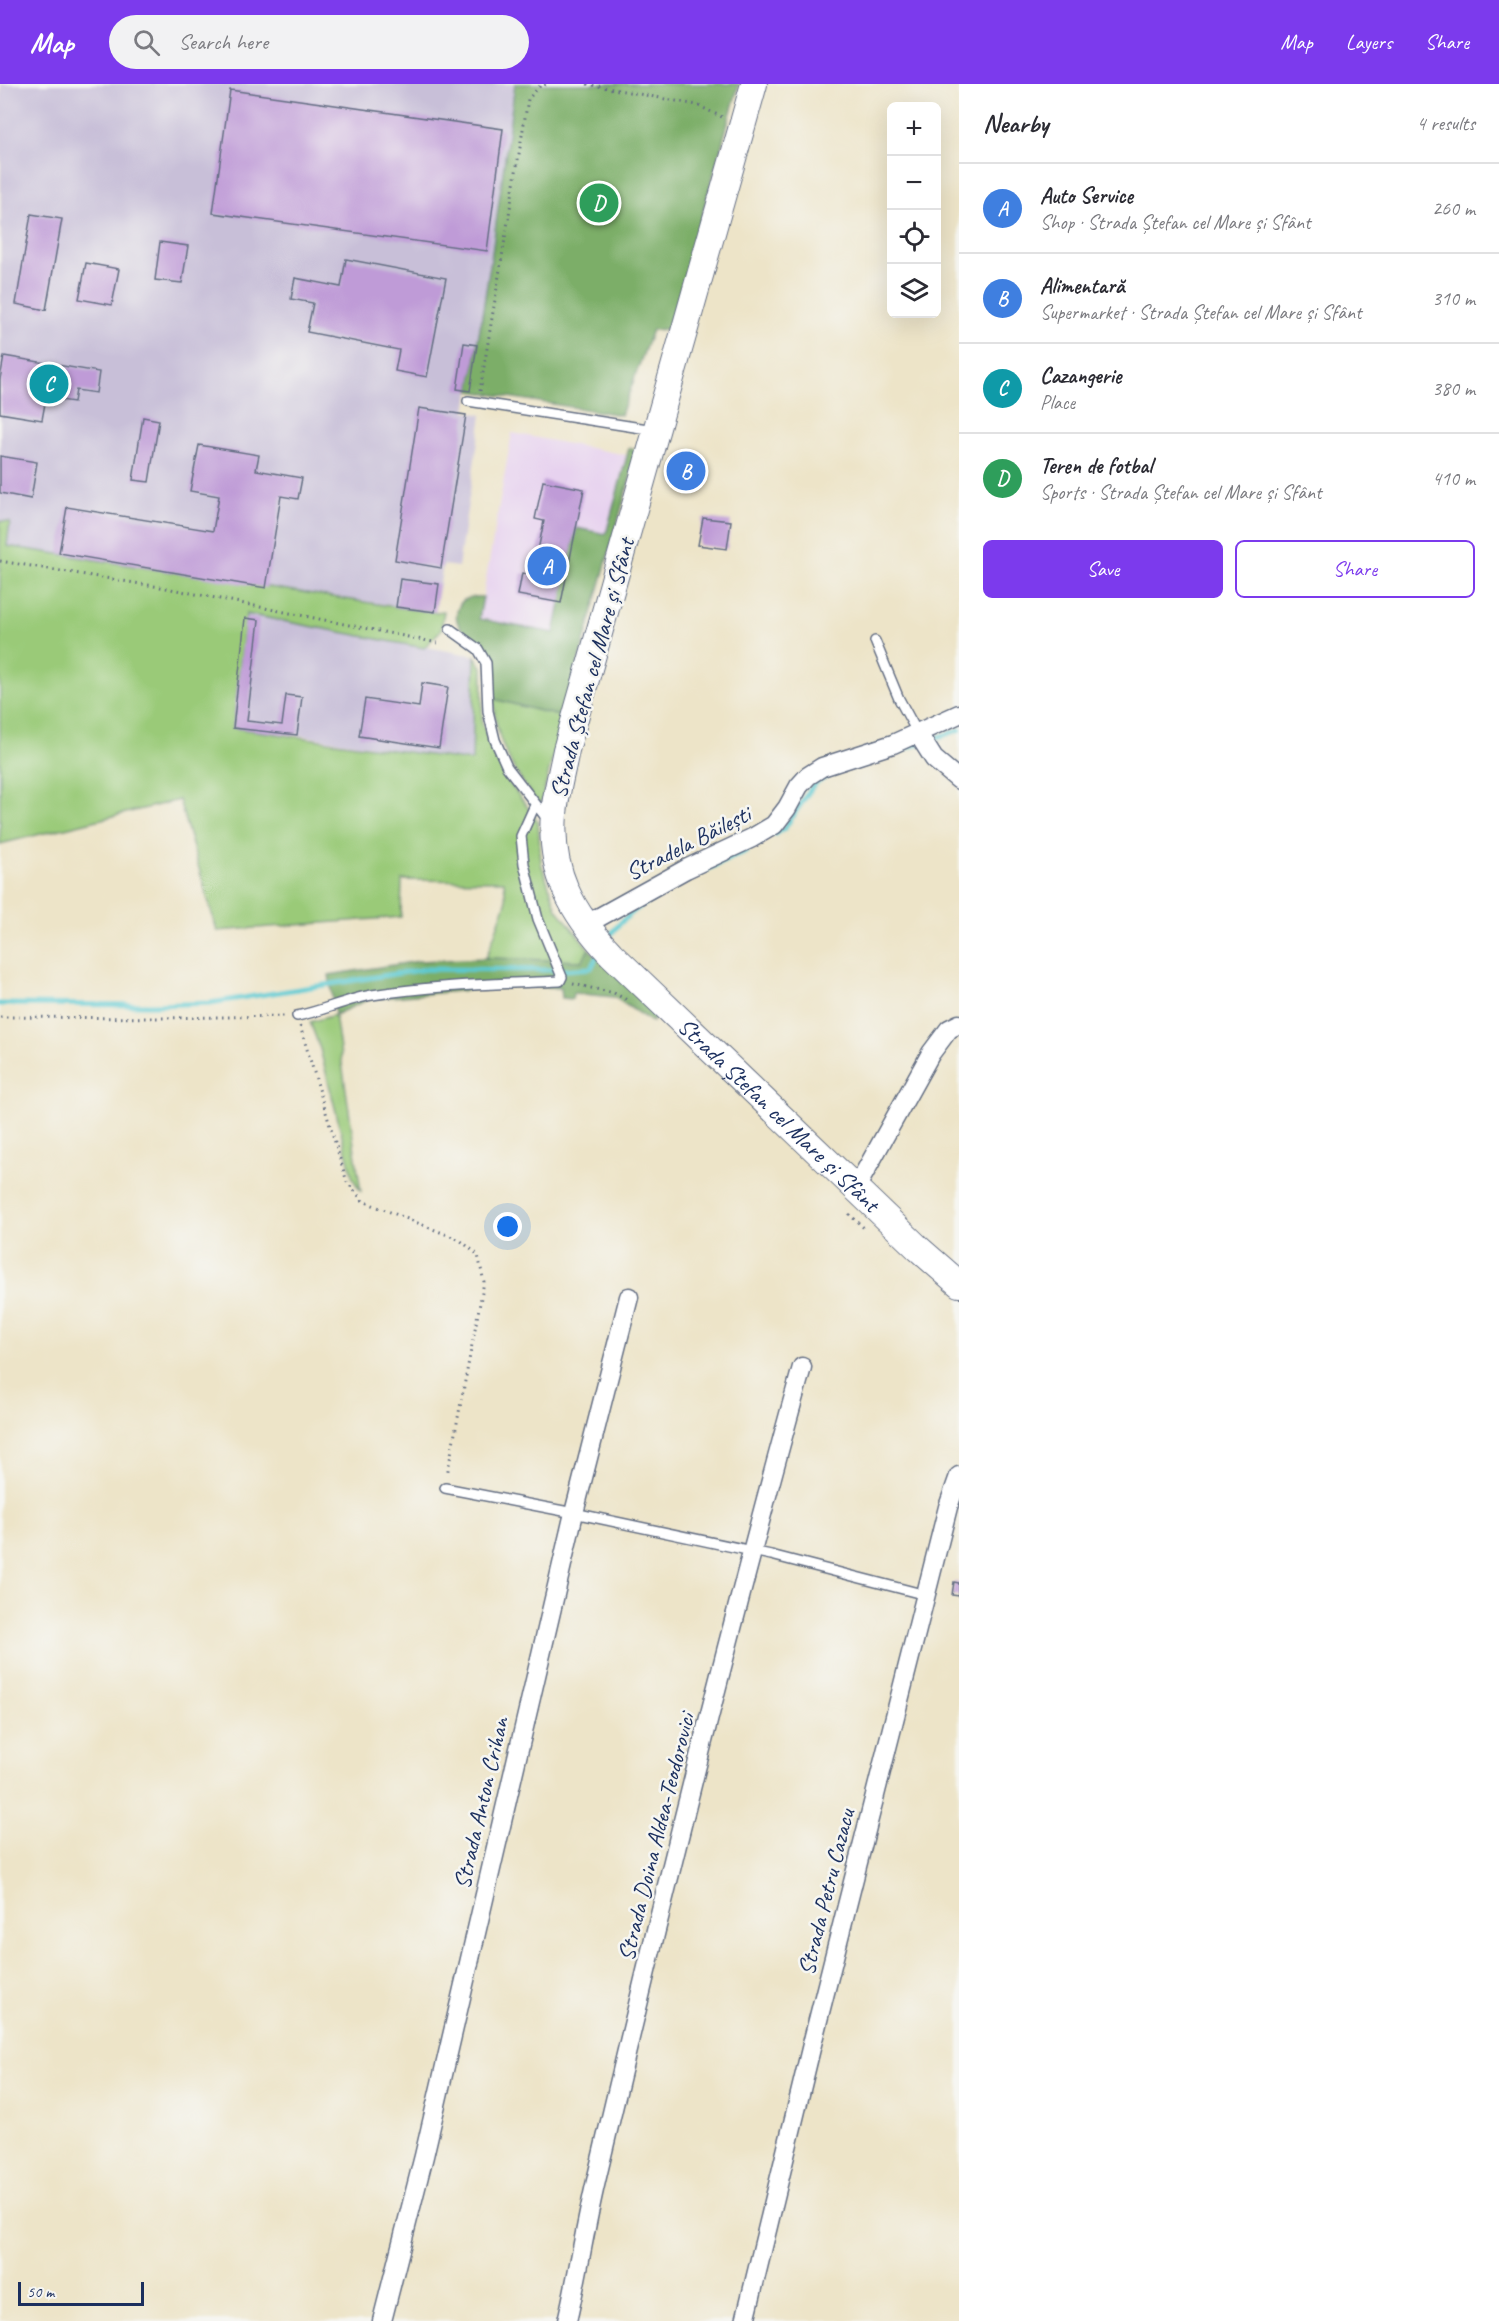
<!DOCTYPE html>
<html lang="en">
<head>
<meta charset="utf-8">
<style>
  body { margin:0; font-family:Caveat,sans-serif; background:#f2f2f3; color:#2b2b33 }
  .controls { position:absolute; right:18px; top:18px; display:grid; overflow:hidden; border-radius:9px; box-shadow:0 6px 24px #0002 }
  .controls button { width:54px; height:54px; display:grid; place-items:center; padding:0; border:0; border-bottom:2px solid #e1e1e2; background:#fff; color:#2b2b33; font:30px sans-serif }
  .scale { position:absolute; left:18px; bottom:15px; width:126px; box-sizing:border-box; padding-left:6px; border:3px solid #1b2f5e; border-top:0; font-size:16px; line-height:21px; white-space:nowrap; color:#1b2f5e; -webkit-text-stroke:4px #f6f6f2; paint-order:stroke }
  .you { position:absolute; left:508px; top:1143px; width:21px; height:21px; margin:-15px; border:4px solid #fff; border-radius:50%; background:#1a73e8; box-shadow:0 0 0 9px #1a73e833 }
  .badge { display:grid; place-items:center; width:39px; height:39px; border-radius:50%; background:#7c3aed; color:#fff; font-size:20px; font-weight:700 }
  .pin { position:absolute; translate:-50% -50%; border:3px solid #fff; box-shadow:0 2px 6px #0006 }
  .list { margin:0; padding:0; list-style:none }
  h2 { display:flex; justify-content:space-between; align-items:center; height:78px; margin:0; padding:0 24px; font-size:26px }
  h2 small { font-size:20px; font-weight:400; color:#7c7c81 }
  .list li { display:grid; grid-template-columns:39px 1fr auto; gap:18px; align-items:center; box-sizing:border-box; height:90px; padding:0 24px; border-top:2px solid #e1e1e2 }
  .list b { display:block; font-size:22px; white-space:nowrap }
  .list p { margin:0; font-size:20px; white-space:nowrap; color:#7c7c81 }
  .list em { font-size:20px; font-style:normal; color:#7c7c81 }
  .actions { display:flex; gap:12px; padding:18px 24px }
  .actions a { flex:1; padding:14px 0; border:2px solid #7c3aed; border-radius:9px; text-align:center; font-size:21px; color:#7c3aed }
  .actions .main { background:#7c3aed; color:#fff }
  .icon { flex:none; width:33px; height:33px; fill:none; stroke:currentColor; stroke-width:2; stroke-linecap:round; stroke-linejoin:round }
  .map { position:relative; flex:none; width:959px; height:2237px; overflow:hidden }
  header { display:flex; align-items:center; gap:36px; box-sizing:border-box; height:84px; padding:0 30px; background:#7c3aed; color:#fff }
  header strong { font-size:28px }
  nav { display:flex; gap:33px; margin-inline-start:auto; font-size:21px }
  .search { width:420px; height:54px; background:#f2f2f3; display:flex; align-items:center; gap:15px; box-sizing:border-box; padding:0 21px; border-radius:33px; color:#7c7c81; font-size:22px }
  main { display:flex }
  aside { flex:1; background:#fff }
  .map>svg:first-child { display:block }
  .built { fill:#e7d2ef }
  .industrial { fill:#c8bfd8 }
  .green { fill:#9aca78; stroke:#5a7c6b; stroke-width:1.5 }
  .forest { fill:#7bae68; stroke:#4b6e63; stroke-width:1.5 }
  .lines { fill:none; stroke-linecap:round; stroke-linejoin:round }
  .stream { stroke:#5bc9d0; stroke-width:5 }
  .building { fill:#bf9bd7 }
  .service-casing { stroke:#646e83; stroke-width:12 }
  .minor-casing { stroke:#646e83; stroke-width:21 }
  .secondary-casing { stroke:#646e83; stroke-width:28 }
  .path { stroke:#646e83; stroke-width:3; stroke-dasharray:1.5 4.5; stroke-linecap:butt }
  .service { stroke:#fff; stroke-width:9 }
  .minor { stroke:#fff; stroke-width:18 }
  .secondary { stroke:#fff; stroke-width:26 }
  .labels { text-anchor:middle; stroke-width:5; stroke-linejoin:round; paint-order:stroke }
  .street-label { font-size:24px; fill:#1b2f5e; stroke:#f6f6f2 }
</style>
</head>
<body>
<header>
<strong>Map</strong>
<div class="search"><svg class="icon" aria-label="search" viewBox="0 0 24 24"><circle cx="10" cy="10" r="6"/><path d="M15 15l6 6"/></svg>Search here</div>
<nav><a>Map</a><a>Layers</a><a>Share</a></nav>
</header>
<main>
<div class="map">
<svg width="959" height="2237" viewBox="0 0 959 2237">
  <rect width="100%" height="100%" fill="#f6f6f2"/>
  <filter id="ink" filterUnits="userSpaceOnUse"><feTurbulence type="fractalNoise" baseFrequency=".0167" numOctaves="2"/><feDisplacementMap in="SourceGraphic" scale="12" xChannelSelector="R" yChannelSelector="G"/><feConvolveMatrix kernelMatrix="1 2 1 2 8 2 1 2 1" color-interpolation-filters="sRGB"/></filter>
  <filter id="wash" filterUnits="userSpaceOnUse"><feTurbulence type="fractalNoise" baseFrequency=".008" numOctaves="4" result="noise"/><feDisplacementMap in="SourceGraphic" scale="24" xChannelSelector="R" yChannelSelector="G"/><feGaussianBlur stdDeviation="1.35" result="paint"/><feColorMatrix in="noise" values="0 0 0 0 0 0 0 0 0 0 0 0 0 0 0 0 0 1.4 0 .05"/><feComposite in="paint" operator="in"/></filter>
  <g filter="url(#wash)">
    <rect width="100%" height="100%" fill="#ede4c8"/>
    <path class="built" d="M 512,349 L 626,371 L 606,450 L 576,444 L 554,549 L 479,534 Z"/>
    <path class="industrial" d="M 1,0 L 515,0 L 492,169 L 466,327 L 482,331 L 458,483 L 443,481 L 435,528 L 7,462 L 0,437 Z
      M 246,530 L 475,572 L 472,677 L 297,651 L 233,644 Z"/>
    <path class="green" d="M 0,437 L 10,438 L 7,462 L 396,523 L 435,528 L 444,527 L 441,546 L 424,564 L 246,530 L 233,644 L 472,677 L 475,572 L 483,585 L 482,639 L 494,672 L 514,705 L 538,737 L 541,779 L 557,825 L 589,865 L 582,877 L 486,874 L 506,819 L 504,797 L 402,796 L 401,833 L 217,847 L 179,716 L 0,760 Z
      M 494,615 L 563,633 L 541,719 L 535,716 C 512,684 494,656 494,615 Z
      M 335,931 L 361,1108 L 353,1095 L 320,965 L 310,938 Z"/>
    <path class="forest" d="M 515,0 L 739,0 L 670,245 L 652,246 L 621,331 L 470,307 L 492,169 Z
      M 629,364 L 636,365 L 635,376 L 563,633 L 494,615 C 493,599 495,579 485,565 C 474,550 448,546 459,522 C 463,512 474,512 483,513 L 479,535 L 554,549 L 576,444 L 606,450 Z
      M 589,865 L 615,888 L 655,930 L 652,938 L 614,913 L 573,909 L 572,915 L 562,914 L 561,904 L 515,902 L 369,915 L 335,931 L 329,891 L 419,877 L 486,874 L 582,877 Z"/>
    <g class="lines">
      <path class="stream" d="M 901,666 L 959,646
        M 775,750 L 784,745 L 814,700 L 835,687
        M 607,856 C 630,816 705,787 746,767
        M 0,920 L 153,921 L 210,919 L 426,885 L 564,886 L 591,884 L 599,869"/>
    </g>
    <g id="blocks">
      <path class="building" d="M 230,6 L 503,45 L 487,167 L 213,129 Z
        M 31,130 L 62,135 L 46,226 L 16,220 Z
        M 160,158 L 188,162 L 182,199 L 155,196 Z
        M 346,175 L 446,194 L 427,293 L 395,287 L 399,266 L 307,248 L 313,219 L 291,215 L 295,194 L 341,203 Z
        M 86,179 L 119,185 L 112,221 L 79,215 Z
        M 464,259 L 477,261 L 470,307 L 457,305 Z
        M 4,272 L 99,288 L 96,309 L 76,306 L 74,318 L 46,314 L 42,336 L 0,329 L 0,295 Z
        M 419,324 L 466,331 L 441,484 L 395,476 Z
        M 143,333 L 159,336 L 149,398 L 133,396 Z
        M 199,361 L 259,371 L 256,386 L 302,394 L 298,415 L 281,412 L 266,504 L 59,469 L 67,423 L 213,447 L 219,412 L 190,407 Z
        M 0,372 L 37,378 L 31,415 L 0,409 Z
        M 680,376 L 698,381 L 693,397 L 675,392 Z
        M 543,397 L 584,405 L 561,519 L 518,511 L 522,489 L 533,491 L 544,437 L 535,435 Z
        M 703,434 L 731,437 L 727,465 L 698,461 Z
        M 400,495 L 439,500 L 435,528 L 396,523 Z
        M 245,534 L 259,536 L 247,637 L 282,641 L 286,611 L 302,613 L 297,651 L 233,644 Z
        M 422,599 L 448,603 L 439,664 L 359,652 L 365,615 L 419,623 Z
        M 954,1498 L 959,1499 L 959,1512 L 952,1511 Z"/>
    </g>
  </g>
  <g filter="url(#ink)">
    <use href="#blocks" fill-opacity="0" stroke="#646e83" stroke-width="1.5"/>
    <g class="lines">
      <g class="service-casing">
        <path id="service" d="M 468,317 L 654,346
          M 450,545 L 478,565 L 486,579 L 488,627 L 495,656 L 507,683 L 548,736
          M 875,557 L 899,615 L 917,648
          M 297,932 C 323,927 347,915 372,911 C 434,901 497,900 560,897 L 562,893 L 538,835 L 524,780 L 521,752 L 535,721
          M 445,1404 L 574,1429 L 771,1471 L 926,1511"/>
      </g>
      <g class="minor-casing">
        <path id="minor" d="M 917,648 L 934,675 L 959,696
          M 585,841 L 686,785 L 752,754 L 774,741 L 787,724 L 799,702 L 808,692 L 822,683 L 893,660 L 959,630
          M 856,1104 L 931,969 L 949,945 L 959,940
          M 382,2237 L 424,2072 L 574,1429 L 629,1213
          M 567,2237 C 578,2191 585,2143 596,2097 C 660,1824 727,1553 802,1283
          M 745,2237 L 814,1952 L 948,1423 L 959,1392"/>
      </g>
      <g class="secondary-casing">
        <g id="secondary">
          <path id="s1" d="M 754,0 L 566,666 C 562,687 556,708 554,730 C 549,788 572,829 611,870 L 919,1165 L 959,1200"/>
        </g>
      </g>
      <path class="path" d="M 587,0 L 697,21 L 724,34
        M 480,307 L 528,15 L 540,2 L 548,0
        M 0,477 L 166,504 L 438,559
        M 573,900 L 614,909 L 627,916
        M 0,933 L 161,934 L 286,932
        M 300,942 L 347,1098 L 363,1117 L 460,1156 L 478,1171 L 484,1198 L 447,1391
        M 849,1130 L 864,1144"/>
      <use href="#service" class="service"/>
      <use href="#minor" class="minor"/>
      <use href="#secondary" class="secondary"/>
    </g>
  </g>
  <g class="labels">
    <g class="street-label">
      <text transform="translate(592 584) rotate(-75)" y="8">Strada Ștefan cel Mare și Sfânt</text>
      <text transform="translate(688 759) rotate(-27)" y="8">Stradela Băilești</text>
      <text dy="8" stroke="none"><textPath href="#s1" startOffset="1146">Strada Ștefan cel Mare și Sfânt</textPath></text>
      <text transform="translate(481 1719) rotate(-77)" y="8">Strada Anton Crihan</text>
      <text transform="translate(656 1753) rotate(-76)" y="8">Strada Doina Aldea-Teodorovici</text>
      <text transform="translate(826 1808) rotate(-76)" y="8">Strada Petru Cazacu</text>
    </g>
  </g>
</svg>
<div class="controls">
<button>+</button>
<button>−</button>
<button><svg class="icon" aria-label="locate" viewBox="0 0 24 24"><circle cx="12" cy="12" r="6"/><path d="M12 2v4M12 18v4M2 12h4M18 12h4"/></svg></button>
<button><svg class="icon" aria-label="layers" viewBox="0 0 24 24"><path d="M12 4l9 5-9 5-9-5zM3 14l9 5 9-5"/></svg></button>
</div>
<div class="scale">50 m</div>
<div class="you"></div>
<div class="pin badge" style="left:547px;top:482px;background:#3f7fe0">A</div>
<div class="pin badge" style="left:686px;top:387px;background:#3f7fe0">B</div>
<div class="pin badge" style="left:49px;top:300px;background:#0f9aa8">C</div>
<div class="pin badge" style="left:599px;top:119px;background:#2e9e5b">D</div>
</div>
<aside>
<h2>Nearby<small>4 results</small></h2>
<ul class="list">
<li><span class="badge" style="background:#3f7fe0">A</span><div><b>Auto Service</b><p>Shop · Strada Ștefan cel Mare și Sfânt</p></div><em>260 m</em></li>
<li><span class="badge" style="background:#3f7fe0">B</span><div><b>Alimentară</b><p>Supermarket · Strada Ștefan cel Mare și Sfânt</p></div><em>310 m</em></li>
<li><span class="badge" style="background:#0f9aa8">C</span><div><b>Cazangerie</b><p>Place</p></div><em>380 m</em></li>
<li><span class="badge" style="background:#2e9e5b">D</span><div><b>Teren de fotbal</b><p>Sports · Strada Ștefan cel Mare și Sfânt</p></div><em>410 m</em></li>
</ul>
<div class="actions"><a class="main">Save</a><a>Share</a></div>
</aside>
</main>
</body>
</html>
